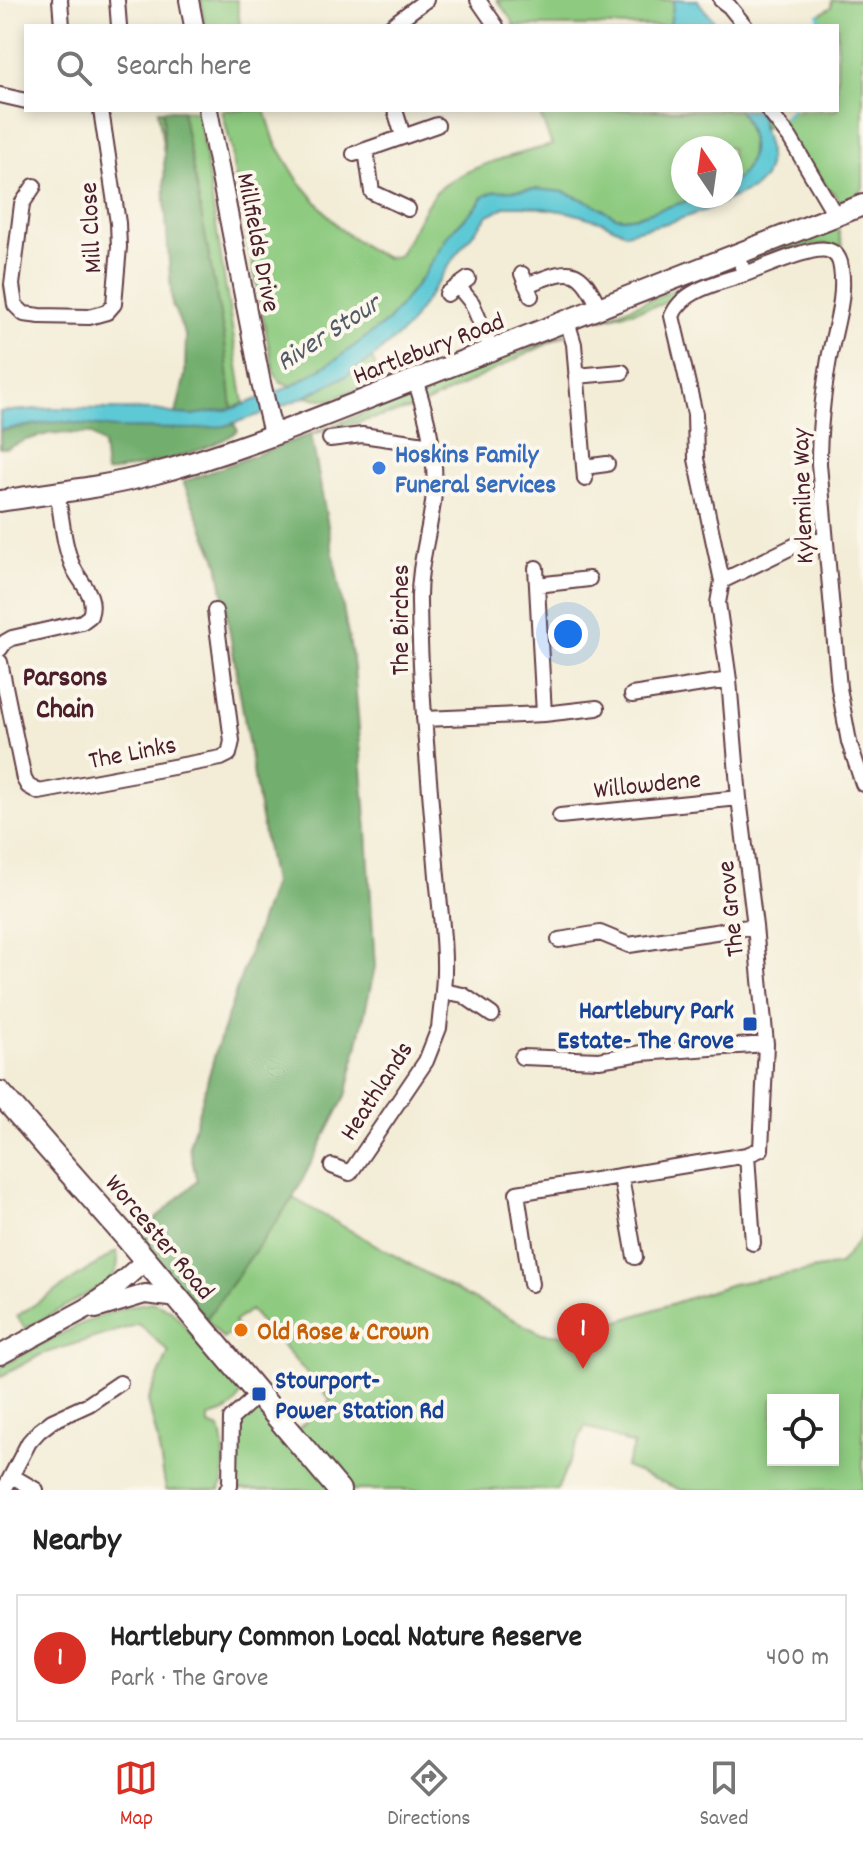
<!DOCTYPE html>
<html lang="en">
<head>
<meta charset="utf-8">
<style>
  body { margin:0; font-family:Dekko,sans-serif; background:#f6f6f6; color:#222 }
  .controls { position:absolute; right:24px; bottom:24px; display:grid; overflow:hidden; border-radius:0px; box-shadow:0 4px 12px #0003 }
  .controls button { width:72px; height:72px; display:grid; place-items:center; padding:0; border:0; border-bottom:2px solid #e0e0e0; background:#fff; color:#222; font:40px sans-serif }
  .compass { position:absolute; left:671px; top:136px; width:72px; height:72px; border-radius:50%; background:#fff; box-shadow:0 4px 12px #0003; rotate:347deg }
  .you { position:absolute; left:568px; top:634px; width:28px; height:28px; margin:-20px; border:6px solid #fff; border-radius:50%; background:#1a73e8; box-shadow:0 0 0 12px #1a73e833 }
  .badge { display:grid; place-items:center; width:52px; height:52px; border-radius:50%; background:#d93025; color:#fff; font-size:26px; font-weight:700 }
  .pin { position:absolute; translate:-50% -66px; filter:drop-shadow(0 2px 4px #0008) }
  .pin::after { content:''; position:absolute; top:42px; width:28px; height:24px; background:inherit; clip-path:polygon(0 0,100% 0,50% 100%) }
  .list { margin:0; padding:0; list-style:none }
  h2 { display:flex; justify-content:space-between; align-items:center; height:104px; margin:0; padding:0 32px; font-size:34px }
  h2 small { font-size:26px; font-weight:400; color:#767676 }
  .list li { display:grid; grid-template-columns:52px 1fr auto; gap:24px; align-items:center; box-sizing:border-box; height:128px; margin:0 16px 16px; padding:0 16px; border:2px solid #e0e0e0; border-radius:0px }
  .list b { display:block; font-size:30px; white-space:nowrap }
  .list p { margin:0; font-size:26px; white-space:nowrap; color:#767676 }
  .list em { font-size:26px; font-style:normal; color:#767676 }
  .icon { flex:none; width:44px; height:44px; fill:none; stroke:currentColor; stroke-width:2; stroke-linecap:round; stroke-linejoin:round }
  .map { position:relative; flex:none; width:863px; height:1490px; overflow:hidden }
  .search { position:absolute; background:#fff; box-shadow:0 4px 12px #0003; left:24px; right:24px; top:24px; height:88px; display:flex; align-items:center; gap:20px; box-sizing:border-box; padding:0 28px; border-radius:0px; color:#767676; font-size:30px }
  .sheet { height:248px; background:#fff }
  nav { display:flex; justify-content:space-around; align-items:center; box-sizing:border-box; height:112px; border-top:2px solid #e0e0e0; background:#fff; font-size:22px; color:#767676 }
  nav a { display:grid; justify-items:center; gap:4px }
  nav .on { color:#d93025 }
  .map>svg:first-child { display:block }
  .green { fill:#8ecb80; stroke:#6c7556; stroke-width:2; fill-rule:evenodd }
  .forest { fill:#72af6e; stroke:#5e674c; stroke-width:2 }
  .water { fill:#5dc9d5; stroke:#547480; stroke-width:2 }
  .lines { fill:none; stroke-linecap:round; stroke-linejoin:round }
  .stream { stroke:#5dc9d5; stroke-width:4 }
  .minor-casing { stroke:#633e45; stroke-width:18 }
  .tertiary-casing { stroke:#633e45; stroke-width:22 }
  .secondary-casing { stroke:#633e45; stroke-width:24 }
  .primary-casing { stroke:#633e45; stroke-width:26 }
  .minor { stroke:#fff; stroke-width:14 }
  .tertiary { stroke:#fff; stroke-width:18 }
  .secondary { stroke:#fff; stroke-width:20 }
  .primary { stroke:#fff; stroke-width:22 }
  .shop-dot { fill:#3f7fe0; stroke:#fbf7ec; stroke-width:3 }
  .transit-dot { fill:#1a4fb4; stroke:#fbf7ec; stroke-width:3 }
  .food-dot { fill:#e8710a; stroke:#fbf7ec; stroke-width:3 }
  .labels { text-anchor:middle; stroke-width:8; stroke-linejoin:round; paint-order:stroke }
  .street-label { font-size:26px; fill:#4a1f2b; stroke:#fbf7ec }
  .shop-label { font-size:26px; font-weight:bold; fill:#366cbe; stroke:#fbf7ec; text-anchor:start }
  .transit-label { font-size:26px; font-weight:bold; fill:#164399; stroke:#fbf7ec; text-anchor:end }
  .food-label { font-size:26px; font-weight:bold; fill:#c56008; stroke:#fbf7ec; text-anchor:start }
  .water-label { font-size:28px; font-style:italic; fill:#515a66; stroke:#fbf7ec }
  .neighbourhood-label { font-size:28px; font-weight:bold; fill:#4a1f2b; stroke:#fbf7ec }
</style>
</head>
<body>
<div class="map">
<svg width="863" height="1490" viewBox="0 0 863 1490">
  <rect width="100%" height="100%" fill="#fbf7ec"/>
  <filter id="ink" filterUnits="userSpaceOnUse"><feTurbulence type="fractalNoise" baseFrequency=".0125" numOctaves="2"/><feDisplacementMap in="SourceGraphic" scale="16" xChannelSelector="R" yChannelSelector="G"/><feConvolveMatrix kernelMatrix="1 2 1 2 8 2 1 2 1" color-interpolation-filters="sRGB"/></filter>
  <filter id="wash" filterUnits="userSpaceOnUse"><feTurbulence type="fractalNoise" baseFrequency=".006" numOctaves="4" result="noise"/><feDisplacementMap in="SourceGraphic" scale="32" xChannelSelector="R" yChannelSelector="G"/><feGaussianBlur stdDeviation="1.8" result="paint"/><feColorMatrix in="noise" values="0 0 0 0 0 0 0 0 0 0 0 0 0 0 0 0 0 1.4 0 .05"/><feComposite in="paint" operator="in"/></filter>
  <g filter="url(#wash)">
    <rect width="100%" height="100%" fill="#f3edd7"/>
    <path class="green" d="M 201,0 L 237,0 L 240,26 L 205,26 Z
      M 497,0 L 674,0 L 670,26 L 513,26 L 513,22 Z
      M 832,0 L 863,0 L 863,188 L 852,199 L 839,201 L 832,191 L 813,176 L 777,122 L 764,128 L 758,110 L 768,110 L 777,121 L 785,117 L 792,110 L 837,110 L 837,26 L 820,26 L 819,15 L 831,7 Z
      M 158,110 L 198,111 L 244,404 L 236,406 L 232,409 L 232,407 L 201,412 Z
      M 222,110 L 265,110 L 275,142 L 298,180 L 339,228 L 371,251 L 387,258 L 399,256 C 408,241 426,201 437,191 C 469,164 512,156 552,145 L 538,110 L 739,110 C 755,136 758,164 731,184 L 731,148 L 683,148 L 683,196 L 704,196 L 638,216 L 623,218 L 484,196 L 477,206 L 449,234 L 423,276 L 388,321 L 338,358 L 292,386 L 281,382 L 274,373 L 233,165 L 232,150 Z
      M 837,225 L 844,254 L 825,244 L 799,247 L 686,290 L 660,305 L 601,319 Z
      M 571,332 L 419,407 L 311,434 Z
      M 372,358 L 381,379 L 330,400 L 304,397 L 346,376 Z
      M 293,1198 L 454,1289 L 540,1333 L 564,1335 L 598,1328 L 732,1284 L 839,1265 L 861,1237 L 863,1228 L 863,1490 L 681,1490 L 625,1467 L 634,1445 L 585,1426 L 557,1490 L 227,1490 L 230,1485 L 237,1478 L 237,1425 C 242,1415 247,1413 258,1412 L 284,1441 L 331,1400 L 250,1310 L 234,1322 L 237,1327 L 223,1339 L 206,1319 ZM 773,1400 L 833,1400 L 833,1460 L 773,1460 Z
      M 117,1251 C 120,1268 116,1275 103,1285 L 25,1329 L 17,1316 Z
      M 152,1302 L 171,1310 L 241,1392 C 236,1410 224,1413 209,1417 L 209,1425 L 220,1429 C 225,1443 226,1476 220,1490 L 166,1490 L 157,1438 L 148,1401 L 169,1352 L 139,1324 L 42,1354 L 0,1377 L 0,1367 C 48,1341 97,1310 152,1302 Z"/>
    <path class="forest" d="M 163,110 L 182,110 L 225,342 L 232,409 L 193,415 L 176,414 L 185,375 L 186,337 L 172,304 L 165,203 Z
      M 58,421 L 115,428 L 194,429 L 234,424 L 238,431 C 205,454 146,465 106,473 L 103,444 L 91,434 L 52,433 L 26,440 L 7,448 L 0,448 L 0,431 Z
      M 311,434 L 354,667 L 367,831 L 375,967 L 347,1093 L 293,1198 L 206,1319 L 137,1236 L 197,1181 L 189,1146 L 216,1050 L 273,883 L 259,807 L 218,562 L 183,482 Z"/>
    <path class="water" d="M 674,0 L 698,0 C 702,11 713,14 716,26 L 670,26 Z
      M 739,110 L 758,110 L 769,152 L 768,166 L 764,178 L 754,188 L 706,210 L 671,222 L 625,233 L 603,222 L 568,212 L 527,206 L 507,206 L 488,215 L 458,252 L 407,328 L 372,358 L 346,376 L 304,397 L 268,412 L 224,426 L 194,429 L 115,428 L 58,421 L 0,430 L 0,412 L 52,408 L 155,410 L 176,414 L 193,415 L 232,409 L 292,386 L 338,358 L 388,321 L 423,276 L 449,234 L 477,206 L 484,196 L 496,191 L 536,189 L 564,192 L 592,203 L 616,217 L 623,218 L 638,216 L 704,196 L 731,196 L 731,184 C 758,163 755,136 739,110 Z"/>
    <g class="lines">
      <path class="stream" d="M 819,15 L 820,26
        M 785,117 L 792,110"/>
    </g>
  </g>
  <g filter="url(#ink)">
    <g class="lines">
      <g class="minor-casing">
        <path id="minor" d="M 60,0 L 62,26
          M 117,0 L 119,26
          M 478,0 L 496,26
          M 721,0 L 729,6 L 745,26
          M 391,26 L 426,0
          M 0,95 L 26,101
          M 395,110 L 403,136
          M 768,110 L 790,138 L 836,216
          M 366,150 L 372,192 L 408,209
          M 354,154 L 437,125
          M 34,186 L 22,204 L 12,285 L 15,305 L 24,314 L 40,316 L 89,317 L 107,312 L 114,304 L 119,247 L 118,223 L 101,110
          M 522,274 L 531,296
          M 745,274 C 763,268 810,246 827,250 C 836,252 840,259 841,268 C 846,298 834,330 829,359 C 823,394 819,428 819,464 L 839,688 L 849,742 L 863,784
          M 526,285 C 570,269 578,262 600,309
          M 458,286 L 472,303 L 492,350
          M 447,294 L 468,279
          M 567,321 L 574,344 L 585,479
          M 576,376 L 622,372
          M 415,380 C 427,415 437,455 434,493 C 431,530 418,564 419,602 C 420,689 429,776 436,864 C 439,905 447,950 443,991
          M 330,439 L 362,435 L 432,445
          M 584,467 L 607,464
          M 536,568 L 544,714
          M 722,581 L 696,459 L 695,414 L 672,316 C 683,289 719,283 745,274 L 742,267
          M 537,585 L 589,579
          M 0,649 L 5,642 L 12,638 L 82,622 L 90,616 C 97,596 82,585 74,569 C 63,546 62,517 57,492
          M 0,662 L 24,779 L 28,786 L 39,792 L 221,758 L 229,754 L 232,741 L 215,611
          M 632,695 L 729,680
          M 424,719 L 544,714 L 597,708
          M 560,816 L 739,798
          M 559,940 L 600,933 L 629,945 L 755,926
          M 522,1057 L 599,1060 L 642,1053 L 766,1044
          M 747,1155 L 753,1243
          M 332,1166 L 350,1173 L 426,1061 L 439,1028 L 443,991 L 463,995 L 492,1015
          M 621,1177 L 635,1257
          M 531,1284 L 517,1193 L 747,1155 L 761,1149 L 766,1044 L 755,926 L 739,798 L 729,680 L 718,603 L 722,581 L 798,544 L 825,540
          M 12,1476 L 36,1490
          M 4,1490 L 29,1442 L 39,1431 L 52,1421 L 89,1404 L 120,1383
          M 227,1490 L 230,1485 L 231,1419 L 259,1394"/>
      </g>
      <g class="tertiary-casing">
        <path id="tertiary" d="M 189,0 L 194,26
          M 208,110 L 261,383 L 273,434
          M 96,1309 L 145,1294 L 178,1298
          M 0,1355 L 87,1308 L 112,1290 L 146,1260"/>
      </g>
      <g class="secondary-casing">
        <path id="secondary" d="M 0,501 C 49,493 101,488 149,475 C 241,451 329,413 417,379 C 566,321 715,264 863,205"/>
      </g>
      <g class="primary-casing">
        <path id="primary" d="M 0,1093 L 127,1238 L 339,1490"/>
      </g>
      <use href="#minor" class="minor"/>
      <use href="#tertiary" class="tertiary"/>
      <use href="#secondary" class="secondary"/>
      <use href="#primary" class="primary"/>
    </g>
  </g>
  <circle class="shop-dot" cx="379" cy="468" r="8"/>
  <g class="transit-dot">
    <rect x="742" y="1016" width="16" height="16" rx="4"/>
    <rect x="251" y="1386" width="16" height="16" rx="4"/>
  </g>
  <circle class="food-dot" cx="241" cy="1330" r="8"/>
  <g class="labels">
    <g class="street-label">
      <text transform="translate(89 228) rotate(-93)" y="9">Mill Close</text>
      <text transform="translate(260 242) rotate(79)" y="9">Millfields Drive</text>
      <text transform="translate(428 347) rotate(-21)" y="9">Hartlebury Road</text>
      <text transform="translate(801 496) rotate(-92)" y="9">Kylemilne Way</text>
      <text transform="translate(399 620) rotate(-90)" y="9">The Birches</text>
      <text transform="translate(132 751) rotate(-11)" y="9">The Links</text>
      <text transform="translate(647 783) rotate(-6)" y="9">Willowdene</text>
      <text transform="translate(729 909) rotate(-96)" y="9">The Grove</text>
      <text transform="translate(375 1090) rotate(-57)" y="9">Heathlands</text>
      <text transform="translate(161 1236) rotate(50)" y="9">Worcester Road</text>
    </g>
    <g class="shop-label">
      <text x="395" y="462">Hoskins Family<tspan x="395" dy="30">Funeral Services</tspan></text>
    </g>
    <g class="transit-label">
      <text x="734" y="1018">Hartlebury Park<tspan x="734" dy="30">Estate- The Grove</tspan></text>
      <text x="275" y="1388" text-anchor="start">Stourport-<tspan x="275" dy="30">Power Station Rd</tspan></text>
    </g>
    <g class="food-label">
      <text x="257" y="1339">Old Rose &amp; Crown</text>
    </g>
    <g class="water-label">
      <text transform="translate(327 331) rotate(-33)" y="10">River Stour</text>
    </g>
    <g class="neighbourhood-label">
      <text x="65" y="685">Parsons<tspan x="65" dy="32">Chain</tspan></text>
    </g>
  </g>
</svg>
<div class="controls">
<button><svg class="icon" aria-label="locate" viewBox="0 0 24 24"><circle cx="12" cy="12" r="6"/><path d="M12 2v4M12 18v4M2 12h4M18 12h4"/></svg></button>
</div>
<svg class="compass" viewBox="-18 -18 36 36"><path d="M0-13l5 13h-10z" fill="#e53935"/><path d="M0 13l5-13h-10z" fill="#767676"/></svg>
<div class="you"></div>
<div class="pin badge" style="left:583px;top:1369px">1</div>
<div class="search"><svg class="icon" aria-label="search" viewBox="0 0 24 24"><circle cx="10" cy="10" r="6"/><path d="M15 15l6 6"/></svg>Search here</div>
</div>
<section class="sheet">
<h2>Nearby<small></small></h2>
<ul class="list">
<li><span class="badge">1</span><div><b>Hartlebury Common Local Nature Reserve</b><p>Park · The Grove</p></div><em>400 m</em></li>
</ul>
</section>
<nav>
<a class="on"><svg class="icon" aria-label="map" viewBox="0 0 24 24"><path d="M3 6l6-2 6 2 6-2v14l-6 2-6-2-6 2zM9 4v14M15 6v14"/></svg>Map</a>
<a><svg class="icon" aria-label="directions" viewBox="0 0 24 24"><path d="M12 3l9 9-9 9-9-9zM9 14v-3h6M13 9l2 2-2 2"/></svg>Directions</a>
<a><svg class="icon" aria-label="saved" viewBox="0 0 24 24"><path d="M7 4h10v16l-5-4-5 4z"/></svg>Saved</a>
</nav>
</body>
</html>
